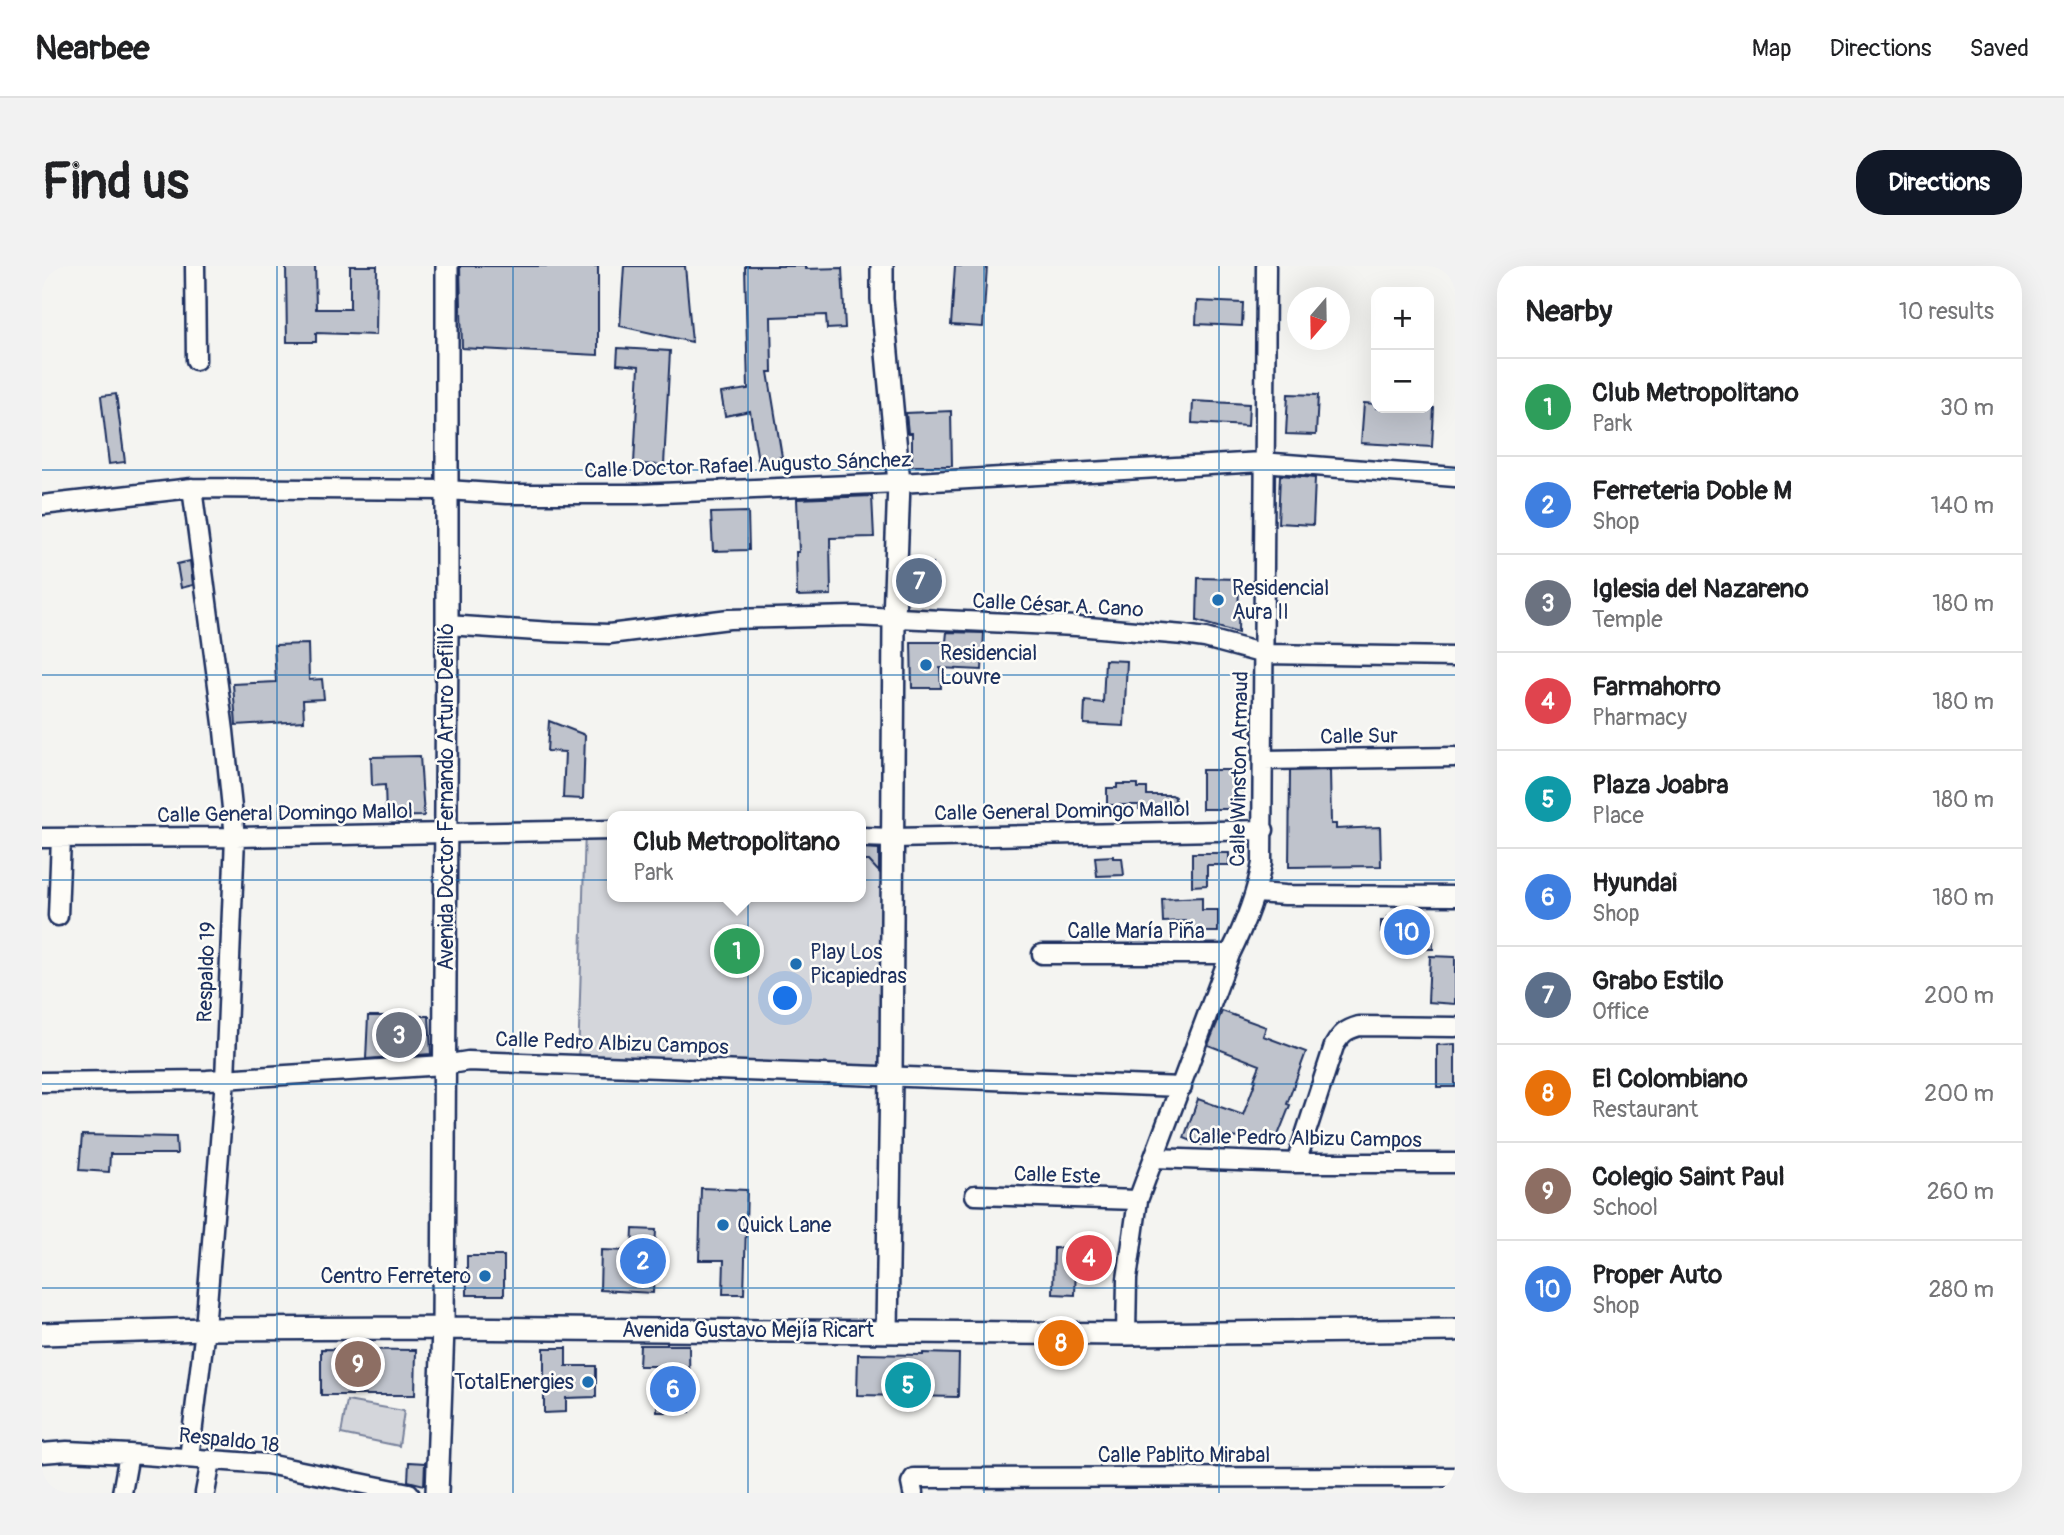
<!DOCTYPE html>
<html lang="en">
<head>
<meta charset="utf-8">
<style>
  body { margin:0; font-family:Pangolin,sans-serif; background:#f2f2f2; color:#202124 }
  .controls { position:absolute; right:21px; top:21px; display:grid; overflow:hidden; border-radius:14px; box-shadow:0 7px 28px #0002 }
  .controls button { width:63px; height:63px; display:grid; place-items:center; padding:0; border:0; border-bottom:2px solid #e0e0e0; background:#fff; color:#202124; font:35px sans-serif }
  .compass { position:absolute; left:1245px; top:21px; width:63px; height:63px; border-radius:50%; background:#fff; box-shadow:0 7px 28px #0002; rotate:200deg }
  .you { position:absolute; left:744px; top:733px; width:24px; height:24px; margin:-18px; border:5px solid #fff; border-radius:50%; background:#1a73e8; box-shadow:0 0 0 10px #1a73e833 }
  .badge { display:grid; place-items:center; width:46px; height:46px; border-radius:50%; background:#111827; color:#fff; font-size:23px; font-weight:700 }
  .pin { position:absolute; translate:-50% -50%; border:4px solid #fff; box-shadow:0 2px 7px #0006 }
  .popup { position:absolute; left:565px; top:545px; width:259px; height:91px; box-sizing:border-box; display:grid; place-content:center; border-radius:14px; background:#fff; filter:drop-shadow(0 2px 5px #0005); font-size:23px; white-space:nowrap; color:#757577 }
  .popup b { font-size:26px; color:#202124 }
  .popup::after { content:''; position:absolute; left:50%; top:100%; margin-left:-14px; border:14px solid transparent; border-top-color:#fff }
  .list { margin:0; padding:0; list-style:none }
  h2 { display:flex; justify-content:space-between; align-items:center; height:91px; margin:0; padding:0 28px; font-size:30px }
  h2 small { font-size:23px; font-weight:400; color:#757577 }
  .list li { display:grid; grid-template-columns:46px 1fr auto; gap:21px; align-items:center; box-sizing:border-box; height:98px; padding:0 28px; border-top:2px solid #e0e0e0 }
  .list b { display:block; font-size:26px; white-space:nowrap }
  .list p { margin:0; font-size:23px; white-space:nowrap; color:#757577 }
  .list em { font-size:23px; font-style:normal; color:#757577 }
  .map { position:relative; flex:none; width:1413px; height:1227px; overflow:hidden; border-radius:28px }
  header { display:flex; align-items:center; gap:42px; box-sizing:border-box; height:98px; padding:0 35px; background:#fff; border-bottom:2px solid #e0e0e0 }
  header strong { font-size:33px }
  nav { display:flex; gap:38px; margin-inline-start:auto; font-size:24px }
  .intro { display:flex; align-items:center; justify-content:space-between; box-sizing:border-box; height:168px; padding:0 42px }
  h1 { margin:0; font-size:49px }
  .button { padding:18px 32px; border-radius:28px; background:#111827; color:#fff; font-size:24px; font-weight:700 }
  main { display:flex; gap:42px; padding:0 42px }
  aside { flex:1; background:#fff; border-radius:28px; box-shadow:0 7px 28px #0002 }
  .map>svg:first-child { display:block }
  .green { fill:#d4d6db; stroke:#78829c; stroke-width:2 }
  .building { fill:#bfc3cc; stroke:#1b2f5e; stroke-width:2 }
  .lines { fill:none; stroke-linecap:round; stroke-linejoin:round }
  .minor-casing { stroke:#1b2f5e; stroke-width:23 }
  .tertiary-casing { stroke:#1b2f5e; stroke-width:26 }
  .minor { stroke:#fdfcf7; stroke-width:18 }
  .tertiary { stroke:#fdfcf7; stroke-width:21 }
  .grid { fill:none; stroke:#1f6fb2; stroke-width:2; stroke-opacity:0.55 }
  .poi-dot { fill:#1f6fb2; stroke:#fdfcf7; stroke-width:2.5 }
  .labels { text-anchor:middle; stroke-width:5; stroke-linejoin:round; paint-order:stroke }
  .street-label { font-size:21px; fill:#1b2f5e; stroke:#fdfcf7 }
  .poi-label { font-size:21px; fill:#1b2f5e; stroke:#fdfcf7; text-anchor:start }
</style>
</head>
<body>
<header>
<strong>Nearbee</strong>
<nav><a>Map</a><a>Directions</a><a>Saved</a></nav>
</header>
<div class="intro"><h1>Find us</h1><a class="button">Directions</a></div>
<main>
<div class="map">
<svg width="1413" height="1227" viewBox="0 0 1413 1227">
  <rect width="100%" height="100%" fill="#f4f4f1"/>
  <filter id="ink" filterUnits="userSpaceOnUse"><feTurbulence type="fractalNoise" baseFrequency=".0143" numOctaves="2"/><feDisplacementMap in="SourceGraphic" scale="14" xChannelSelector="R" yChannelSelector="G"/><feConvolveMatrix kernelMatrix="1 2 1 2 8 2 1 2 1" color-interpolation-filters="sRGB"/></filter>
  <g filter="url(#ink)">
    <path class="green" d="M 543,563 L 571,564 L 571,631 L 819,631 L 819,571 L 851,572 L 849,811 L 536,797 Z
      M 305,1135 L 362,1145 L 357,1180 L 299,1168 Z"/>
    <path class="building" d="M 244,0 L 273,0 L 274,43 L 308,43 L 308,0 L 335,0 L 334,69 L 274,67 L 274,76 L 245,76 Z
      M 418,0 L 556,0 L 556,89 L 420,82 Z
      M 582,0 L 643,0 L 650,76 L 578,60 Z
      M 703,0 L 763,0 L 763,3 L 800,2 L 803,62 L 785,63 L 784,49 L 729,51 L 730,106 L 726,106 L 740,191 L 716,195 L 708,145 L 683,150 L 679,127 L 706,123 Z
      M 913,0 L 945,0 L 941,61 L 909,59 Z
      M 1155,35 L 1201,37 L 1200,60 L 1154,58 Z
      M 576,82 L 628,85 L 622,199 L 592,198 L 597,100 L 575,98 Z
      M 74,128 L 83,196 L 67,198 L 59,130 Z
      M 1246,128 L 1276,129 L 1274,169 L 1244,168 Z
      M 1151,135 L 1207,138 L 1206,160 L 1150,157 Z
      M 1322,137 L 1334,138 L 1334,142 L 1392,142 L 1390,181 L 1319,177 Z
      M 909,145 L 910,200 L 870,200 L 870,167 L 866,167 L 864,147 Z
      M 1238,209 L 1273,212 L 1271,259 L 1236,257 Z
      M 830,230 L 832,271 L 788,272 L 789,329 L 755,330 L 754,286 L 757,286 L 755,233 Z
      M 706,246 L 707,284 L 671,285 L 669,247 Z
      M 148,295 L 151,319 L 139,322 L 135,298 Z
      M 867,297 L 891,298 L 890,333 L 866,333 Z
      M 1156,312 L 1197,313 L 1196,367 L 1155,355 Z
      M 905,366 L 942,367 L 940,404 L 898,402 L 899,422 L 870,422 L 869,376 L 904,376 Z
      M 266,378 L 267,414 L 280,413 L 282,433 L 261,434 L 262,455 L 194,459 L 191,418 L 234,416 L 232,379 Z
      M 1063,394 L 1085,395 L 1082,460 L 1042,458 L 1043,435 L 1061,437 Z
      M 507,455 L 543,469 L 541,533 L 521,532 L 523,486 L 505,485 Z
      M 378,490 L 382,550 L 344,551 L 343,519 L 330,520 L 329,491 Z
      M 1160,504 L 1200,504 L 1201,543 L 1160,543 Z
      M 1288,504 L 1289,558 L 1294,558 L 1294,563 L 1338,561 L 1339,600 L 1247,601 L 1248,505 Z
      M 1075,518 L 1096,518 L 1096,522 L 1105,522 L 1105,529 L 1130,529 L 1133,531 L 1132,543 L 1097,543 L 1097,539 L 1065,539 L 1065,522 L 1075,522 Z
      M 819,582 L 837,583 L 837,606 L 827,595 L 819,595 Z
      M 1150,587 L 1187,587 L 1187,599 L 1165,599 L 1165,619 L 1150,620 Z
      M 1071,590 L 1071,592 L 1080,592 L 1082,609 L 1055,610 L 1053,591 Z
      M 1160,631 L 1160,644 L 1176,644 L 1176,666 L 1145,666 L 1145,655 L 1121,656 L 1120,633 Z
      M 1390,650 L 1391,683 L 1349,683 L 1348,667 L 1339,667 L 1339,655 L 1345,655 L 1345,651 Z
      M 1388,690 L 1413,691 L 1413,738 L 1386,736 Z
      M 1180,745 L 1224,761 L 1221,770 L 1264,786 L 1245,838 L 1248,839 L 1233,877 L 1183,870 L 1180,878 L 1171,875 L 1170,879 L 1161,876 L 1160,879 L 1142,872 L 1156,833 L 1201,849 L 1214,814 L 1212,814 L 1218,799 L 1166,779 Z
      M 326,750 L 387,750 L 389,788 L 324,793 Z
      M 1413,778 L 1413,821 L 1395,821 L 1395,779 Z
      M 40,869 L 134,871 L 135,888 L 68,888 L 67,906 L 37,904 Z
      M 659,922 L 705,924 L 702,1028 L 681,1028 L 682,994 L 657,994 Z
      M 591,963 L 614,964 L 611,1027 L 558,1024 L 559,984 L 590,985 Z
      M 1012,982 L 1055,984 L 1054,1002 L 1034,1001 L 1033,1029 L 1011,1028 Z
      M 425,990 L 462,990 L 462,1029 L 425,1029 Z
      M 598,1079 L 647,1079 L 648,1146 L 615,1146 L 615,1100 L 597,1100 Z
      M 502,1082 L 524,1082 L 524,1100 L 554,1100 L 554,1131 L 524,1132 L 524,1146 L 502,1147 Z
      M 279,1083 L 374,1084 L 373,1129 L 279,1129 Z
      M 881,1087 L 917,1088 L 916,1131 L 815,1129 L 816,1088 L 881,1089 Z
      M 367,1196 L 383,1197 L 382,1219 L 366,1215 Z"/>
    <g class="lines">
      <g class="minor-casing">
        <path id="minor" d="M 153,0 L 154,94
          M 0,239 L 150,222 L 405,224 L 465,228 L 596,228 L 857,217 L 1219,196 L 1413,211
          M 405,359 L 510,366 L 567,368 L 687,353 L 811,350 L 1034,360 L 1142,369 L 1163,372 L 1222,388 L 1413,391
          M 1222,494 L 1413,491
          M 819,571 L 851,572 L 1222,564
          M 0,572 L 193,571 L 571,564
          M 1215,627 L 1243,629 L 1413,630
          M 16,650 L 19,572
          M 1000,688 L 1188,688
          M 0,816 L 165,814 L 402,799 L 426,795 L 1140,821
          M 1112,892 L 1254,897 L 1413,897
          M 1254,897 L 1292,780 C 1299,768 1303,764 1317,760 L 1413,761
          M 933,929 L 1096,934
          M 1084,1068 L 1085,1013 L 1096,934 L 1188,688 C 1203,658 1214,630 1220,597 L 1224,0
          M 0,1187 L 25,1185 L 87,1188 L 225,1198 L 367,1227
          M 147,1192 L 163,1063 L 183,813 L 193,571 L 182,465 L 150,222
          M 80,1227 L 87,1188
          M 163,1227 L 169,1195
          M 871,1227 L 869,1217 L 872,1212 L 1413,1211"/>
      </g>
      <g class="tertiary-casing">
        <path id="tertiary" d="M 840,0 L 840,33 L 857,217 L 852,353 L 849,811 L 845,1064
          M 0,1068 L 163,1063 L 401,1062 L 1084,1068 L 1413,1064
          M 395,1227 L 401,1062 L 405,359 L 405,0"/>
      </g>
      <use href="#minor" class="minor"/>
      <use href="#tertiary" class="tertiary"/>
    </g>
  </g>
  <path class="grid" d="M 235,0 L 235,1227M 471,0 L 471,1227M 706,0 L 706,1227M 942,0 L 942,1227M 1177,0 L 1177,1227M 0,204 L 1413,204M 0,409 L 1413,409M 0,614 L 1413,614M 0,818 L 1413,818M 0,1022 L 1413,1022"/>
  <g class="poi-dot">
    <circle cx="1176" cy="334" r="7"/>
    <circle cx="884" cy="399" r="7"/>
    <circle cx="754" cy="698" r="7"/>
    <circle cx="681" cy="959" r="7"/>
    <circle cx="443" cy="1010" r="7"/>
    <circle cx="546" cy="1116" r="7"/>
  </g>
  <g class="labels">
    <g class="street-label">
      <text transform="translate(706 199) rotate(-2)" y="7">Calle Doctor Rafael Augusto Sánchez</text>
      <text transform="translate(1016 339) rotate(3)" y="7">Calle César A. Cano</text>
      <text transform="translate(1317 470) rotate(-1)" y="7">Calle Sur</text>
      <text transform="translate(1197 503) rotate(-89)" y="7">Calle Winston Armaud</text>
      <text transform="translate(404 531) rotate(-90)" y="7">Avenida Doctor Fernando Arturo Defilló</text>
      <text transform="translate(1020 545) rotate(-1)" y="7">Calle General Domingo Mallol</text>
      <text transform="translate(243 547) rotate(-1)" y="7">Calle General Domingo Mallol</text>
      <text x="1094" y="672">Calle María Piña</text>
      <text transform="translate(164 706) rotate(-88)" y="7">Respaldo 19</text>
      <text transform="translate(570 777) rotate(2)" y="7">Calle Pedro Albizu Campos</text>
      <text transform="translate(1263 872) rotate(1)" y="7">Calle Pedro Albizu Campos</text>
      <text transform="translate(1015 909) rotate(2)" y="7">Calle Este</text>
      <text x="706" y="1071">Avenida Gustavo Mejía Ricart</text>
      <text transform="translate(187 1174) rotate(6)" y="7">Respaldo 18</text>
      <text x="1142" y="1196">Calle Pablito Mirabal</text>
    </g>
    <g class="poi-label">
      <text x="1190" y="329">Residencial<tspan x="1190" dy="24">Aura II</tspan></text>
      <text x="898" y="394">Residencial<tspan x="898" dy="24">Louvre</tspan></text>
      <text x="768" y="693">Play Los<tspan x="768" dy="24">Picapiedras</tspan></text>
      <text x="695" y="966">Quick Lane</text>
      <text x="429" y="1017" text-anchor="end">Centro Ferretero</text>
      <text x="532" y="1123" text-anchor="end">TotalEnergies</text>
    </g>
  </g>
</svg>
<div class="controls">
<button>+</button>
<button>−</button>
</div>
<svg class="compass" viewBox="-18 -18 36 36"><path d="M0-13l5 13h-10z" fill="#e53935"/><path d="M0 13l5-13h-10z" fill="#757577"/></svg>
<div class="you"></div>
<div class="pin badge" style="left:695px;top:685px;background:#2e9e5b">1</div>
<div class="popup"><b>Club Metropolitano</b>Park</div>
<div class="pin badge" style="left:601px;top:995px;background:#3f7fe0">2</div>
<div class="pin badge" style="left:357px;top:769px;background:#6b7280">3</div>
<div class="pin badge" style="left:1047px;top:992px;background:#e0444e">4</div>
<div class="pin badge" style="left:866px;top:1119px;background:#0f9aa8">5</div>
<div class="pin badge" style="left:631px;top:1123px;background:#3f7fe0">6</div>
<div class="pin badge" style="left:877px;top:315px;background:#5c6f8a">7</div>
<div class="pin badge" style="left:1019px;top:1077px;background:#e8710a">8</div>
<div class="pin badge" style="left:316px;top:1098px;background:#8d6e63">9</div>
<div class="pin badge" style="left:1365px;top:666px;background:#3f7fe0">10</div>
</div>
<aside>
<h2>Nearby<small>10 results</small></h2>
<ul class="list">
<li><span class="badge" style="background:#2e9e5b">1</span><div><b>Club Metropolitano</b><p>Park</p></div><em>30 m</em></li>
<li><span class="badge" style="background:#3f7fe0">2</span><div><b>Ferreteria Doble M</b><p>Shop</p></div><em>140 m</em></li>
<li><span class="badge" style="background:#6b7280">3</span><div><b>Iglesia del Nazareno</b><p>Temple</p></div><em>180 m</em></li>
<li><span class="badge" style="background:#e0444e">4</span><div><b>Farmahorro</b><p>Pharmacy</p></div><em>180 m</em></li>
<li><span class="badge" style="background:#0f9aa8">5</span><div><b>Plaza Joabra</b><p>Place</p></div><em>180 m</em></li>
<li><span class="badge" style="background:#3f7fe0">6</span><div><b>Hyundai</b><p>Shop</p></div><em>180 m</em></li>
<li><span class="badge" style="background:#5c6f8a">7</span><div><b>Grabo Estilo</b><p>Office</p></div><em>200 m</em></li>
<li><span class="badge" style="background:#e8710a">8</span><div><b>El Colombiano</b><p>Restaurant</p></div><em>200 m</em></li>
<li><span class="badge" style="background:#8d6e63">9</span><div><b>Colegio Saint Paul</b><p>School</p></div><em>260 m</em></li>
<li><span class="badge" style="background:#3f7fe0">10</span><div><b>Proper Auto</b><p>Shop</p></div><em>280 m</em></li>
</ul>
</aside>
</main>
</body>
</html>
